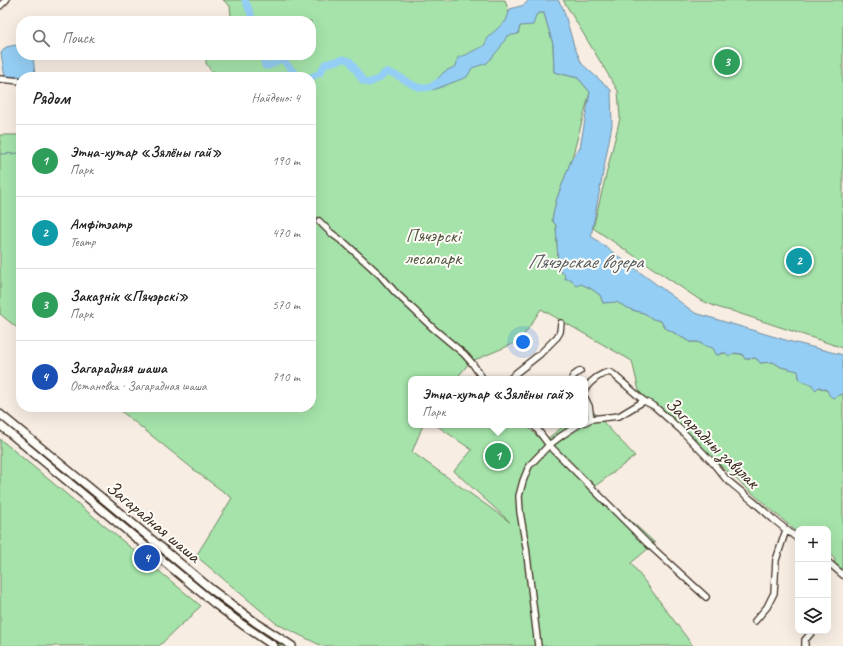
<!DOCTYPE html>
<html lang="ru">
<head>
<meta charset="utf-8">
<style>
  body { margin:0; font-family:Caveat,sans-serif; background:#f2f2f2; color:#222 }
  .controls { position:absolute; right:12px; bottom:12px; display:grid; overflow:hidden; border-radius:8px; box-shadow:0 4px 16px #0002 }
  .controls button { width:36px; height:36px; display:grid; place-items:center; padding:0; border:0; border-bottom:1px solid #e0e0e0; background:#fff; color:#222; font:20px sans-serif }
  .you { position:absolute; left:523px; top:342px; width:14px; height:14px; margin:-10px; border:3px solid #fff; border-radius:50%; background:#1a73e8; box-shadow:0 0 0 6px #1a73e833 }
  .badge { display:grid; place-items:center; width:26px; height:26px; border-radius:50%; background:#0f766e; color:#fff; font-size:13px; font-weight:700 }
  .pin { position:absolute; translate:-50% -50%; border:2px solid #fff; box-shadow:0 1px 4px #0006 }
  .popup { position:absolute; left:408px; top:376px; width:180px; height:52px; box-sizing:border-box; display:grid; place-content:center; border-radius:8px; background:#fff; filter:drop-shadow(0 1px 3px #0005); font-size:13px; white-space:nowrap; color:#767676 }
  .popup b { font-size:15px; color:#222 }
  .popup::after { content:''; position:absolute; left:50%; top:100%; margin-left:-8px; border:8px solid transparent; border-top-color:#fff }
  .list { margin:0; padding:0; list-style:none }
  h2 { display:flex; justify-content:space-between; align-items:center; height:52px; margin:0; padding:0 16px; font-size:17px }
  h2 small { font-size:13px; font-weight:400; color:#767676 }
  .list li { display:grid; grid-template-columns:26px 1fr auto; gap:12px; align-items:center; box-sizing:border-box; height:72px; padding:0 16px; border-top:1px solid #e0e0e0 }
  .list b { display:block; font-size:15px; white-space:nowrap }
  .list p { margin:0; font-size:13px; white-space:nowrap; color:#767676 }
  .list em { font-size:13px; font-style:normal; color:#767676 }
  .icon { flex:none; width:22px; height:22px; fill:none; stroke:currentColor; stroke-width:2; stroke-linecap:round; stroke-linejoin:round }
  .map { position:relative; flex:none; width:843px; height:646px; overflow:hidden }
  .search { position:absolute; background:#fff; box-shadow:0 4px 16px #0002; left:16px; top:16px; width:300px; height:44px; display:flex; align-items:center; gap:10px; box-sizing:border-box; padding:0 14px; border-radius:16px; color:#767676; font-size:15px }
  .panel { position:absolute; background:#fff; box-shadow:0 4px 16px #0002; left:16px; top:72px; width:300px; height:340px; border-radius:16px }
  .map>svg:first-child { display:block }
  .green { fill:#a5e3aa; stroke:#708664 }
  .water { fill:#95cef4; stroke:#718c9e }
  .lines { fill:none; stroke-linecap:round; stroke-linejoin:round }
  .stream { stroke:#718c9e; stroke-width:1 }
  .river { stroke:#95cef4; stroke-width:7 }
  .minor-casing { stroke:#3b2a1e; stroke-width:8 }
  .major-casing { stroke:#3b2a1e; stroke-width:10 }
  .minor { stroke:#fdfcf7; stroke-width:5.5 }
  .major { stroke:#fdfcf7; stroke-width:7 }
  .labels { text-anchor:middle; stroke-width:4; stroke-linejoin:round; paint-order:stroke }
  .park-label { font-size:19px; fill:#565841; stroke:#fdfcf7 }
  .street-label { font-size:19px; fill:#3b2a1e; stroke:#fdfcf7 }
  .water-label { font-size:20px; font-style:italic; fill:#565b5e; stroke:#fdfcf7 }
</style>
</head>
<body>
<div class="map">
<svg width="843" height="646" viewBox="0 0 843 646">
  <rect width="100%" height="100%" fill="#f7ede3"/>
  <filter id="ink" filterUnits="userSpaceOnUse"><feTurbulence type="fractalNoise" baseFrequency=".025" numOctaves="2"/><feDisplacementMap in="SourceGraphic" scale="8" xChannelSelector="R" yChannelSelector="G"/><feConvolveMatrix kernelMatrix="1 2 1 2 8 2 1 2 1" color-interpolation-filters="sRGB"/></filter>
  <g filter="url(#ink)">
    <path class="green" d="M 223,0 L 505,0 L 516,34 L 518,34 L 520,26 L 539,13 L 544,13 L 553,44 L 554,72 L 578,78 L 590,92 L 572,158 L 556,201 L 552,220 L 556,225 L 558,260 L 561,272 L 564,273 L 571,279 L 590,288 L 600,295 L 603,303 L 616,301 L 632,310 L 644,313 L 653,319 L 661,321 L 664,327 L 690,342 L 698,342 L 706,346 L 714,348 L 716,354 L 718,355 L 722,353 L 742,354 L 745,359 L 756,358 L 760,363 L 773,362 L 781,367 L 799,371 L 799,377 L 801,381 L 840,395 L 843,394 L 843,572 L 834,564 L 835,560 L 832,556 L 828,557 L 828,529 L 798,529 L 798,533 L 640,395 L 632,361 L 541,309 L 520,341 L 470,362 L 456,379 L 411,379 L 411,425 L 423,425 L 412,452 L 510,522 L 454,471 L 472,450 L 436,425 L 526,425 L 543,442 L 565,425 L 585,425 L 585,409 L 589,407 L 635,456 L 594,487 L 655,543 L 631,563 L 693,646 L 322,646 L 277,624 L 196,556 L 232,498 L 198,473 L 116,407 L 311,407 L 311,77 C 277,77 244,79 211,71 L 206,63 L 206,55 L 311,55 L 311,21 L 228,21 L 231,16 L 230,6 Z
      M 563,0 L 843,0 L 843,348 L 732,311 L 722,309 L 700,300 L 593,228 L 620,118 L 618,91 Z
      M 0,135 L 21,135 L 21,331 L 0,314 Z
      M 0,439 L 201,606 L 192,614 L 192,617 L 183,623 L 159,646 L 0,646 Z
      M 136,533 L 233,612 L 259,631 L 283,646 L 280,646 C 229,612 183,573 135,534 Z"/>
    <path class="water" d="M 529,0 L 558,0 L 563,8 L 574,46 L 582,64 L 611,90 L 612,125 L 591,236 L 695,313 L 792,342 L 843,355 L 843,394 L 840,395 L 833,398 L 829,395 L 827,390 L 819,387 L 816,390 L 811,384 L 801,381 L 799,377 L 798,371 L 781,367 L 773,362 L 760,363 L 756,358 L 745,359 L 742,354 L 735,353 L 729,356 L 726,353 L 722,353 L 718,355 L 716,354 L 713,348 L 706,346 L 698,342 L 690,342 L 664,327 L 661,321 L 653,319 L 644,313 L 632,310 L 616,302 L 603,303 L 600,295 L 590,288 L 581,284 L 576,286 L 571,279 L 565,279 L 564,273 L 561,272 L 558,260 L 556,225 L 552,220 L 556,201 L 572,158 L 580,148 L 590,92 L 578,78 L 554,72 L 553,44 L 544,13 L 539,13 L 536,15 L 533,25 L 520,26 L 518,34 L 507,36 L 500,48 L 487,63 L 472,68 L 467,77 L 433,90 L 430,87 L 444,72 L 456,66 L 458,57 L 466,55 L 475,50 L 484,46 L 489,36 L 506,21 L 510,9 L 524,5 Z
      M 21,44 L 21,55 L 33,55 L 35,75 L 5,78 L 1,53 L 6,47 Z"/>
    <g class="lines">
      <path class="stream" d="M 275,77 L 294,73
        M 0,154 L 21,153"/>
      <path class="river" d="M 245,0 L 251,14 L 253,21
        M 264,55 L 264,62 L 265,66 L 269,66 L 281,59 C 289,64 292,74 302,77
        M 311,77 L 320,73 L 325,64 L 344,59 L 350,61 L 363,81 L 369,83 L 378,79 L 386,72 C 402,73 414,93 430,87 C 433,86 436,83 438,82"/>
      <g class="minor-casing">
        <path id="minor" d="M 0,6 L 6,0
          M 0,79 L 21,81
          M 319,221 L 331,233 L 346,244 L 380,275 L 395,292 L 434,329 L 464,354 L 472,363 L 483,379
          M 510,379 L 516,373 L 540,354 L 557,337 L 560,332 L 561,323
          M 572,379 L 573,376 L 580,371
          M 585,389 C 591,381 599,374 609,372 L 613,374 L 644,401 L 654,406 L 681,430 L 712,462 L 726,479 L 754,502 L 773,519 L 798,539
          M 585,398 L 589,406 L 591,419
          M 585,422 L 591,419 L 619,416 L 644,401
          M 534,425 L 549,445 L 647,543 L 706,597
          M 828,562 L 843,575
          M 755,621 L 767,607 L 774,593 L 776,560 L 786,530
          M 538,646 L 526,547 L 520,512 L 519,496 L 523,481 L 529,466 L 549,445 L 561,436 L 578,425
          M 805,646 L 805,640 L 812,632"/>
      </g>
      <g class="major-casing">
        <path id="major" d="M 0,414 L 101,497 L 211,589 L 255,622 L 292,646
          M 0,425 L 215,604 L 243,625 L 274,646"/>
      </g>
      <use href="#minor" class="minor"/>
      <use href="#major" class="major"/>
    </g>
  </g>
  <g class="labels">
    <g class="park-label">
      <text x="433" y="242">Пячэрскі<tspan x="433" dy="22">лесапарк</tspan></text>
    </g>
    <g class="street-label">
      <text transform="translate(713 442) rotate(44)" y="7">Загарадны завулак</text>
      <text transform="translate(154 521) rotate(40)" y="7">Загарадная шаша</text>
    </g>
    <g class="water-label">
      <text x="585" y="268">Пячэрскае возера</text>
    </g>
  </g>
</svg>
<div class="controls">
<button>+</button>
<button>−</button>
<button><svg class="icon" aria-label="layers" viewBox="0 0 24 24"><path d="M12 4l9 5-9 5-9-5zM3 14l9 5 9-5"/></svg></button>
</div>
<div class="you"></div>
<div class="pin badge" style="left:498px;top:456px;background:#2e9e5b">1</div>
<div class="popup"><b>Этна-хутар «Зялёны гай»</b>Парк</div>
<div class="pin badge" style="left:799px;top:261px;background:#0f9aa8">2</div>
<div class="pin badge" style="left:727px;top:62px;background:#2e9e5b">3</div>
<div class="pin badge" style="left:147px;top:558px;background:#1a4fb4">4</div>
<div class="search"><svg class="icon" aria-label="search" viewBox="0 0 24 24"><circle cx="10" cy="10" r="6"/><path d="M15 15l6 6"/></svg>Поиск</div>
<section class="panel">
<h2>Рядом<small>Найдено: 4</small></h2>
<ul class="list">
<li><span class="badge" style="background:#2e9e5b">1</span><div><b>Этна-хутар «Зялёны гай»</b><p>Парк</p></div><em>190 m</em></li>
<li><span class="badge" style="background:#0f9aa8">2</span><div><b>Амфітэатр</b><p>Театр</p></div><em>470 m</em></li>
<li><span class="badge" style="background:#2e9e5b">3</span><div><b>Заказнік «Пячэрскі»</b><p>Парк</p></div><em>570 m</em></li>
<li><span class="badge" style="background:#1a4fb4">4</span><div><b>Загарадняя шаша</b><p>Остановка · Загарадная шаша</p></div><em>710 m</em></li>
</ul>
</section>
</div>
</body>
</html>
